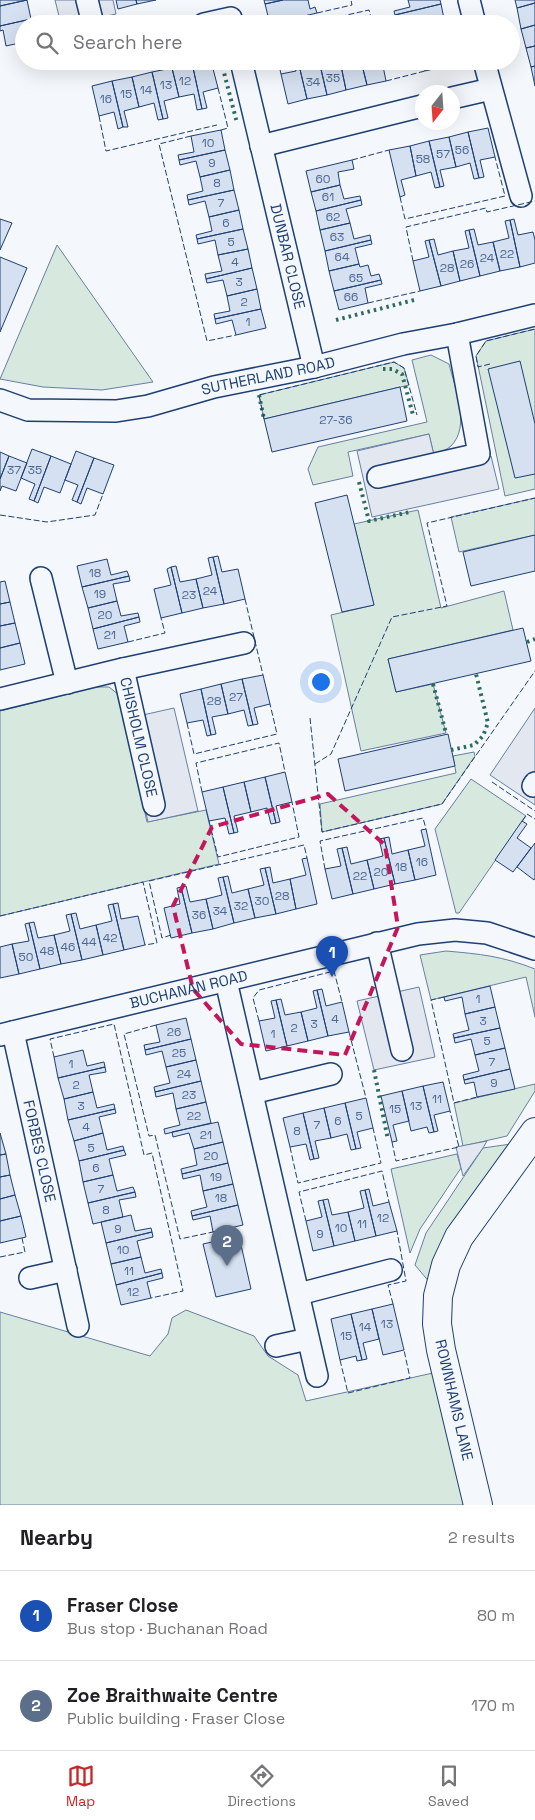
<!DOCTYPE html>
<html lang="en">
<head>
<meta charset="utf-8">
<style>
  body { margin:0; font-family:"Space Grotesk",sans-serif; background:#f6f6f6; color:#202124 }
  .compass { position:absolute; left:415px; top:85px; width:45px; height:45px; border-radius:50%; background:#fff; box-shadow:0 5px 20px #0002; rotate:197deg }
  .you { position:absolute; left:320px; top:681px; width:18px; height:18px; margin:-12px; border:4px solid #fff; border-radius:50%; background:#1a73e8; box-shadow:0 0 0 8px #1a73e833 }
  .badge { display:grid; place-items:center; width:32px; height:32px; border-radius:50%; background:#c62828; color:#fff; font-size:16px; font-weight:700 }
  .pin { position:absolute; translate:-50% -41px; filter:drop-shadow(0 1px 2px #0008) }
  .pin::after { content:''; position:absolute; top:26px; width:18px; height:15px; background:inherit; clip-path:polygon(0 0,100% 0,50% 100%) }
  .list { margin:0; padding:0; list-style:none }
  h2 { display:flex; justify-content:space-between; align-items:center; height:65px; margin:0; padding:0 20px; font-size:21px }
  h2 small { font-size:16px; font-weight:400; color:#757577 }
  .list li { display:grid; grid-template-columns:32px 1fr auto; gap:15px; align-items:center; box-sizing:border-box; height:90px; padding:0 20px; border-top:1px solid #e0e0e0 }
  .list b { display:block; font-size:19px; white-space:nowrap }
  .list p { margin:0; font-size:16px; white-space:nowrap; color:#757577 }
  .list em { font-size:16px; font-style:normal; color:#757577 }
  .icon { flex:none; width:28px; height:28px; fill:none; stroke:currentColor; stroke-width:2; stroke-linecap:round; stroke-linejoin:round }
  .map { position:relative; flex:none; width:535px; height:1505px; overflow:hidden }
  .search { position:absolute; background:#fff; box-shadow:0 5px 20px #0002; left:15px; right:15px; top:15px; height:55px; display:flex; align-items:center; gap:12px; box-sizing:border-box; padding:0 18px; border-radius:28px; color:#757577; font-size:19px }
  .sheet { height:245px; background:#fff }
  nav { display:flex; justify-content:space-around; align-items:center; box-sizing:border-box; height:70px; border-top:1px solid #e0e0e0; background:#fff; font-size:14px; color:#757577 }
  nav a { display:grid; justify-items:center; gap:2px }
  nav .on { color:#c62828 }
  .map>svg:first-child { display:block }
  .green { fill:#d7e8df; stroke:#687fa3 }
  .parking { fill:#e3e8f0; stroke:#687fa3 }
  .building { fill:#d5e0f0; stroke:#1d3f73 }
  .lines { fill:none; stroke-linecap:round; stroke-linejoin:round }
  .street-casing { stroke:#1d3f73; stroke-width:24 }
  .secondary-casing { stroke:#1d3f73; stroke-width:30 }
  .street { stroke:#f4f7fb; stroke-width:21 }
  .secondary { stroke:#f4f7fb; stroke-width:28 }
  .hedge { stroke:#2c6c60; stroke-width:4; stroke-dasharray:2.5 4; stroke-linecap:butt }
  .fence { stroke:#1d3f73; stroke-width:1; stroke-dasharray:6 2.5; stroke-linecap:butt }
  .marked { fill:none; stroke:#c2185b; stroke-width:4; stroke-dasharray:10 6; stroke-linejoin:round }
  .labels { text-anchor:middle; stroke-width:4; stroke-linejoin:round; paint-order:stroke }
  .number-label { font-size:12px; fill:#4b6792 }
  .street-label { font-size:15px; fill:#1d3f73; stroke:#f4f7fb }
</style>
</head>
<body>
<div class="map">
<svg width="535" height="1505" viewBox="0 0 535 1505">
  <rect width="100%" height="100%" fill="#f4f7fb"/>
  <path class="green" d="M 57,245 L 153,382 L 102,390 L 43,387 L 0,379 Z
    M 535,329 L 535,489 L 505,496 L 476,356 L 486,341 Z
    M 431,355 L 449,364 C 455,388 471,426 451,446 C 447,450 439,452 434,455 L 429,434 L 348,452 L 353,476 L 313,485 L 308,469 L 318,447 L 427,422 L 412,360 Z
    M 394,362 L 404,368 L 409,385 L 264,419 L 259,395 Z
    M 535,498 L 535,535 L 459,552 L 451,517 Z
    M 418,510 L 441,608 L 504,591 L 513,630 L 388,659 L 396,692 L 433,684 L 446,733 L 361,751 L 331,615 L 374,605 L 354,524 Z
    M 96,687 L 109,687 L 119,695 L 147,822 L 206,810 L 219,864 L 0,916 L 0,711 Z
    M 474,752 L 475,756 L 442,804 L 322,832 L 320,804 L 456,773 L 453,756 Z
    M 471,779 L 526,816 L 459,913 L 456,913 L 435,829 Z
    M 446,951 C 480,954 502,956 535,969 L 535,1017 L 526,977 L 431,1000 L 420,955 Z
    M 535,1084 L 535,1091 L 507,1136 L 463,1146 L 454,1103 Z
    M 511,1144 L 431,1284 L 415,1265 L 426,1233 L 483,1148 Z
    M 457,1154 L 461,1168 L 420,1229 L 410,1253 L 391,1169 Z
    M 186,1310 L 254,1336 L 268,1356 L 298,1375 L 306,1401 L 433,1373 L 465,1505 L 0,1505 L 0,1312 L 150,1356 L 168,1334 L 172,1318 Z"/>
  <path class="parking" d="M 55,0 L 113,0 L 116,14 L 72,24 L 61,24 Z
    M 429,434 L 437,468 L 491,456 L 499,489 L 372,517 L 357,451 Z
    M 174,708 L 198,811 L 148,822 L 125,719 Z
    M 535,708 L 535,805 L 490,775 Z
    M 419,987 L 435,1057 L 374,1070 L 357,1001 Z
    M 487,1141 L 483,1148 L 463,1176 L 456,1147 Z"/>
  <path class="building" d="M 0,0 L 27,0 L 0,6 Z
    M 27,0 L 31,19 L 0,26 L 0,6 Z
    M 116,0 L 136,0 L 137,4 L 118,9 Z
    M 136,0 L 156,0 L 137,4 Z
    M 264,0 L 283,0 L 265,4 Z
    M 283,0 L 308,0 L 310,9 L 315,7 L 317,13 L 270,24 L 265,4 Z
    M 408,0 L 440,0 L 441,4 L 395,15 L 394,11 L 410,7 Z
    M 515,0 L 535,0 L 535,3 L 517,8 Z
    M 535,3 L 535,25 L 521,29 L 517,8 Z
    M 441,4 L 445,24 L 414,24 L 413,16 L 396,20 L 395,15 Z
    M 31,19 L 32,24 L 24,24 L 24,42 L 6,46 L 3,30 L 0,31 L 0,26 Z
    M 535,25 L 535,46 L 526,48 L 521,29 Z
    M 535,46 L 535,66 L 531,67 L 526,48 Z
    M 201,61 L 211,61 L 218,88 L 203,92 L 207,108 L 202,109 L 192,63 Z
    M 294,61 L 298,61 L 307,99 L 288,104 L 281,74 L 296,71 Z
    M 298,61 L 303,61 L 305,69 L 320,65 L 327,95 L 307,99 Z
    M 335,61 L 340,61 L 346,90 L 327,95 L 320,65 Z
    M 340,61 L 361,61 L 367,85 L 346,90 Z
    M 361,61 L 382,61 L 386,81 L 367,85 Z
    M 423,61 L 454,61 L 455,64 L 425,71 Z
    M 192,63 L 202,109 L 197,110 L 194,94 L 179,97 L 172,68 Z
    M 535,66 L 535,86 L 531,67 Z
    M 172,68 L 179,97 L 164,101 L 168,118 L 163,119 L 152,72 Z
    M 152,72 L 163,119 L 158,120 L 154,103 L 139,107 L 132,77 Z
    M 132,77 L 139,107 L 124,111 L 128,127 L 123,127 L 112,81 Z
    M 112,81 L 123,127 L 118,129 L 114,112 L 99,116 L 92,86 Z
    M 488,128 L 495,157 L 480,160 L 484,177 L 479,178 L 468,132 Z
    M 221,130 L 225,150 L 179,160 L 178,155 L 194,152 L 191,136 Z
    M 468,132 L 479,178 L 474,179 L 470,163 L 456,167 L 449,137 Z
    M 449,137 L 456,167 L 440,170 L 444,186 L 440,187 L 429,141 Z
    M 429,141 L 440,187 L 435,188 L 431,172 L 416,176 L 410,146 Z
    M 410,146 L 416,176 L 401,180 L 405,195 L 400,197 L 389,150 Z
    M 225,150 L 230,170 L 200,177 L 196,161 L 180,165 L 179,160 Z
    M 352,160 L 354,169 L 338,172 L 340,185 L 311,192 L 306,171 Z
    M 230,170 L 234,190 L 188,200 L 187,195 L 203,191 L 200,177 Z
    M 340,185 L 344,199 L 360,196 L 361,200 L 316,211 L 311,192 Z
    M 234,190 L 239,210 L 209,217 L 205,201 L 189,205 L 188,200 Z
    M 361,200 L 362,205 L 346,209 L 350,223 L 320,230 L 316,211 Z
    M 239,210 L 243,229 L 197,239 L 196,235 L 212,231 L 209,217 Z
    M 0,219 L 12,223 L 0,250 Z
    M 514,219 L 518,235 L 533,232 L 535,240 L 535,263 L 520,267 L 510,220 Z
    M 510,220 L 520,267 L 500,271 L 493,242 L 509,238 L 505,221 Z
    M 350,223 L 354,239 L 370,235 L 371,240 L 325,251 L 320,230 Z
    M 243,229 L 248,249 L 218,255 L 215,240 L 198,244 L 197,239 Z
    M 474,229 L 478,245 L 493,242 L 500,271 L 480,276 L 469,230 Z
    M 469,230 L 480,276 L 460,281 L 453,251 L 469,248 L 465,231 Z
    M 434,239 L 438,255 L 453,251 L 460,281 L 441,286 L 429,240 Z
    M 371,240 L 372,244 L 355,248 L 359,264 L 329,271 L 325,251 Z
    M 429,240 L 441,286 L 420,291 L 413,261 L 429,257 L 425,241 Z
    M 248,249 L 252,268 L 206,279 L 205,274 L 222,271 L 218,255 Z
    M 0,257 L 27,268 L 0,332 Z
    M 359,264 L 360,267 L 368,265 L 371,276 L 379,274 L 381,280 L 334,291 L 329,271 Z
    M 252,268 L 257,289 L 227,296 L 223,280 L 207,283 L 206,279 Z
    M 381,280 L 382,284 L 365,288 L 368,303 L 339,310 L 334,291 Z
    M 257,289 L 261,309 L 215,319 L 214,314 L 230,311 L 227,296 Z
    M 261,309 L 266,328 L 236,335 L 232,320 L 216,324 L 215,319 Z
    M 520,361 L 535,424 L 535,474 L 515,478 L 488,369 Z
    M 400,387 L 407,421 L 272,452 L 264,419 Z
    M 32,449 L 51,456 L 34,501 L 29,499 L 35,484 L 21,478 Z
    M 76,451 L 94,458 L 77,502 L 72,500 L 78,485 L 65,480 Z
    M 0,452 L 9,456 L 0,479 Z
    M 9,456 L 27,463 L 16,491 L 2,486 L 0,491 L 0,479 Z
    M 51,456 L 71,464 L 60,493 L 44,487 L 38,503 L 34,501 Z
    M 94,458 L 114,465 L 103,494 L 87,488 L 81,504 L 77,502 Z
    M 347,495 L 374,605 L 342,612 L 315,503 Z
    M 535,535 L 535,571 L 471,586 L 463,552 Z
    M 218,556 L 222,572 L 238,569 L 245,599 L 224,604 L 213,557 Z
    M 213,557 L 224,604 L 203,608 L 196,579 L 212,575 L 208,558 Z
    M 107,559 L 111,575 L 127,571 L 129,576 L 82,587 L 77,566 Z
    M 176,566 L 180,582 L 196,579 L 203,608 L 182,613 L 171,567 Z
    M 171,567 L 182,613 L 161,618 L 154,589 L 171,585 L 167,569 Z
    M 129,576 L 130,581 L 113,584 L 117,601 L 88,608 L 82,587 Z
    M 5,581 L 10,602 L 0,604 L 0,582 Z
    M 117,601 L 121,616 L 138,613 L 139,617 L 93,629 L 88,608 Z
    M 10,602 L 15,623 L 0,626 L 0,604 Z
    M 139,617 L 140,622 L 124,626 L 128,642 L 98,649 L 93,629 Z
    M 15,623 L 20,643 L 0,648 L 0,626 Z
    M 523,628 L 531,661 L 396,692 L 388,659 Z
    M 20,643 L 25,664 L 0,670 L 0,648 Z
    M 263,675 L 270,704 L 254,708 L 258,724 L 253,725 L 242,679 Z
    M 242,679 L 253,725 L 248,726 L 244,710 L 228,714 L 221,684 Z
    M 221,684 L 228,714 L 212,717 L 216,734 L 211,735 L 201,689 Z
    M 201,689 L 211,735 L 207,736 L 203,720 L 187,723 L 180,694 Z
    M 448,734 L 455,766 L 345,791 L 338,759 Z
    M 285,772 L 292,802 L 276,806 L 280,822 L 276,823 L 265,777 Z
    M 265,777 L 276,823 L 271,824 L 267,808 L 251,812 L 244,782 Z
    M 244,782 L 251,812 L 234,816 L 238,832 L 234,833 L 223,787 Z
    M 223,787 L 234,833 L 229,834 L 225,818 L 209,821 L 202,792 Z
    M 522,821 L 527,824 L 517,838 L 531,848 L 513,872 L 495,860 Z
    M 426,829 L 436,875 L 415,880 L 408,850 L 425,846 L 421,830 Z
    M 389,837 L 392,854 L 408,850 L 415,880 L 395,884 L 384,838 Z
    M 384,838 L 395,884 L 374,889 L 367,860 L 383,856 L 379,839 Z
    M 535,843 L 535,878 L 534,880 L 517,867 Z
    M 347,847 L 351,864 L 367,860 L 374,889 L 353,894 L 342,848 Z
    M 342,848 L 353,894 L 332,899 L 325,869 L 341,866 L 337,849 Z
    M 307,858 L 317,904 L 296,909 L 290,879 L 306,875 L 302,859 Z
    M 270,867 L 273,883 L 290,879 L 296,909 L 276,914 L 265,868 Z
    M 265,868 L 276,914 L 255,918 L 248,889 L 264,885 L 260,869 Z
    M 228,876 L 232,893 L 248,889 L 255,918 L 234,923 L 223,877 Z
    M 223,877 L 234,923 L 213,929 L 206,899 L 222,895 L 218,878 Z
    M 186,886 L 190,902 L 206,899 L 213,929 L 192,933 L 181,887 Z
    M 181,887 L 192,933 L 171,938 L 164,908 L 180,904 L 177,888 Z
    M 118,903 L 121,919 L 138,916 L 145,945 L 124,950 L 113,904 Z
    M 113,904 L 124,950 L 103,955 L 96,925 L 112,921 L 108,905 Z
    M 76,913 L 80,929 L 96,925 L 103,955 L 82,960 L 71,914 Z
    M 71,914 L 82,960 L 61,964 L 54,935 L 70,931 L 66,915 Z
    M 34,922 L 38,938 L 54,935 L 61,964 L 40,969 L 29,923 Z
    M 29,923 L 40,969 L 19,974 L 12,944 L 29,941 L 25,924 Z
    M 12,944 L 19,974 L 0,978 L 0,947 Z
    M 490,986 L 495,1007 L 465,1014 L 462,997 L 445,1001 L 444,997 Z
    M 322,989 L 326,1006 L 342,1002 L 349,1032 L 328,1036 L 317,990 Z
    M 317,990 L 328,1036 L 308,1041 L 301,1012 L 317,1008 L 313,991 Z
    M 281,999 L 285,1015 L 301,1012 L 308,1041 L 287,1046 L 276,1000 Z
    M 276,1000 L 287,1046 L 266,1051 L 259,1021 L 275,1018 L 271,1001 Z
    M 495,1007 L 500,1028 L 454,1038 L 453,1034 L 469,1030 L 465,1014 Z
    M 186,1018 L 191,1039 L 145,1050 L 144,1045 L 160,1042 L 156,1025 Z
    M 500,1028 L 505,1048 L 475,1055 L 471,1039 L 455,1043 L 454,1038 Z
    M 191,1039 L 196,1060 L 166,1067 L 162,1051 L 146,1055 L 145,1050 Z
    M 505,1048 L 510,1069 L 464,1080 L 463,1075 L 479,1071 L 475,1055 Z
    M 83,1050 L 87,1066 L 104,1062 L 105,1067 L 58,1078 L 54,1057 Z
    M 196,1060 L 201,1081 L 155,1092 L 154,1087 L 170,1083 L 166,1067 Z
    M 105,1067 L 106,1072 L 89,1075 L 93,1092 L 64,1099 L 58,1078 Z
    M 510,1069 L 515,1089 L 477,1097 L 474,1082 L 465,1084 L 464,1080 Z
    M 201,1081 L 206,1102 L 176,1109 L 173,1093 L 156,1097 L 155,1092 Z
    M 443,1082 L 450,1111 L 434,1115 L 438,1131 L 434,1132 L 423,1086 Z
    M 423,1086 L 434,1132 L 429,1133 L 427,1127 L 411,1131 L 402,1091 Z
    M 402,1091 L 409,1121 L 393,1125 L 397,1141 L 392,1142 L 381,1096 Z
    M 93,1092 L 97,1108 L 114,1104 L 115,1109 L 68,1120 L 64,1099 Z
    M 366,1098 L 373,1128 L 357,1132 L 361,1148 L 356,1149 L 345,1103 Z
    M 206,1102 L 211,1123 L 165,1134 L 164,1129 L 180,1125 L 176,1109 Z
    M 345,1103 L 356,1149 L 351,1150 L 347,1134 L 331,1138 L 324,1108 Z
    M 324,1108 L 331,1138 L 315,1141 L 319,1158 L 314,1159 L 303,1113 Z
    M 115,1109 L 116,1113 L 99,1117 L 103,1133 L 74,1141 L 68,1120 Z
    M 303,1113 L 314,1159 L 310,1160 L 306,1144 L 290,1147 L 283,1118 Z
    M 218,1122 L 223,1142 L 194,1149 L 189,1133 L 173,1137 L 172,1132 Z
    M 0,1133 L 6,1154 L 0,1155 Z
    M 103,1133 L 107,1150 L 123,1146 L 124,1150 L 79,1161 L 74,1141 Z
    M 223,1142 L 228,1163 L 182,1174 L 181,1169 L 197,1165 L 194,1149 Z
    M 124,1150 L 126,1155 L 109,1159 L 113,1175 L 83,1182 L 79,1161 Z
    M 6,1154 L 10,1175 L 0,1177 L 0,1155 Z
    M 228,1163 L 233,1184 L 203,1191 L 200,1175 L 183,1179 L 182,1174 Z
    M 10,1175 L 15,1195 L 0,1199 L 0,1177 Z
    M 113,1175 L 117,1191 L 133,1187 L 135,1192 L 88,1203 L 83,1182 Z
    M 233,1184 L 238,1205 L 192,1216 L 191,1211 L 207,1207 L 203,1191 Z
    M 369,1189 L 373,1206 L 389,1202 L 397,1231 L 376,1236 L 365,1190 Z
    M 365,1190 L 376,1236 L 355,1241 L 348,1212 L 364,1208 L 360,1191 Z
    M 135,1192 L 136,1197 L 119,1200 L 123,1217 L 93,1224 L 88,1203 Z
    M 15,1195 L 21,1216 L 0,1221 L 0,1199 Z
    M 328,1199 L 332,1215 L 348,1212 L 355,1241 L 334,1246 L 323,1200 Z
    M 323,1200 L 334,1246 L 313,1251 L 306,1221 L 322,1217 L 318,1201 Z
    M 238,1205 L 243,1225 L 213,1232 L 210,1216 L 193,1220 L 192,1216 Z
    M 131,1215 L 135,1231 L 151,1228 L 152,1232 L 106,1243 L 101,1222 Z
    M 21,1216 L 26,1237 L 0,1243 L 0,1221 Z
    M 152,1232 L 153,1237 L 137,1241 L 141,1257 L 111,1264 L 106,1243 Z
    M 239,1236 L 251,1289 L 216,1297 L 203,1244 Z
    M 141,1257 L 145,1273 L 161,1269 L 162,1273 L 116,1285 L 111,1264 Z
    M 162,1273 L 163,1278 L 147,1282 L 151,1298 L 121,1305 L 116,1285 Z
    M 393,1304 L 404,1350 L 383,1355 L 372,1309 Z
    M 372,1309 L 379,1339 L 363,1343 L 367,1359 L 362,1360 L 351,1314 Z
    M 351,1314 L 362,1360 L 357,1361 L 356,1356 L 340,1360 L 331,1319 Z"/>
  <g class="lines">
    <g class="street-casing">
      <g id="street">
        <path d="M 87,0 L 93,24"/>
        <path d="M 469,0 L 475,24"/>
        <path d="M 204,24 L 231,18"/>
        <path id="s1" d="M 241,61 L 314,367"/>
        <path d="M 484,61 L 521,196"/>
        <path d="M 452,98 L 491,89"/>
        <path d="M 261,146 L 422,106"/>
        <path id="s2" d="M 0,400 L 28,410 L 116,411 L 148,406 L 214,387 L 314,367 L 403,344 L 457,334 L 535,315"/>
        <path d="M 378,477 L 479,454 L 457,334"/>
        <path d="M 41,578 L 67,683"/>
        <path id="s3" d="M 123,669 L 154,805"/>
        <path d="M 0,699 L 123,669 L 244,643"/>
        <path d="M 533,786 L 535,783"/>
        <path d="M 377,943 L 402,1050"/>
        <path d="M 226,981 L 317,1376"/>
        <path id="s4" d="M 13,1032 L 78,1326"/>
        <path id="s5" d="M 0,1035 L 418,934 L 455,930 L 487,933 L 535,949"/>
        <path d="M 252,1093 L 331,1074"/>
        <path d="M 30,1278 L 66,1270"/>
        <path d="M 299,1294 L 391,1270"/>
        <path d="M 276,1346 L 308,1339"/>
      </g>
    </g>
    <g class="secondary-casing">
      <path id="secondary" d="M 478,1505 L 441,1350 L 437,1324 L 438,1296 L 446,1265 L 459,1237 L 535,1132"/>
    </g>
    <use href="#street" class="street"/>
    <use href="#secondary" class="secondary"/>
    <path class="hedge" d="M 221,61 L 237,123
      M 336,320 L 414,300
      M 383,369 L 392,369 L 402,374 L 413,415
      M 259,395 L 264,419
      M 359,482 L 369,521 L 410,512
      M 527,642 L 535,639
      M 433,684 L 446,733
      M 451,750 L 474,745 L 483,736 L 488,723 L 476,674
      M 374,1070 L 388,1140"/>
    <path class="fence" d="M 317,13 L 352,5 L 351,0
      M 307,24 L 369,10 L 373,24
      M 278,61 L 281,74
      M 386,81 L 425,71
      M 218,88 L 228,128 L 221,130
      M 99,116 L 106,151 L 217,125
      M 191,136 L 159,144 L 207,341 L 236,335
      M 352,160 L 389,150
      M 400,197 L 405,219 L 505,196 L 495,157
      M 413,261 L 406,227 L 486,208 L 487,212 L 535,201
      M 368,303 L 420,291
      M 490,364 L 478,367 L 476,356 L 486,341 L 535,329
      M 264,419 L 259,395 L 394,362 L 404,368 L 417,415
      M 0,515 L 47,522 L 95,515 L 103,494
      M 245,599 L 263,675
      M 128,642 L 165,633 L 161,618
      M 310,718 L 322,832 L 442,804 L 535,671
      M 187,723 L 194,754 L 277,734 L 270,704
      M 315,764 L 331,754 L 392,617 L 447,606 L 427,523 L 535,498
      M 492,782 L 535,811
      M 202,792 L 196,763 L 279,743 L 285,772
      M 209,821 L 218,857 L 299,837 L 292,802
      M 522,821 L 527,814 L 535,819
      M 325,869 L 320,841 L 423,818 L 426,829
      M 0,916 L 143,882 L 157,943 L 145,945
      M 171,935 L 162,938 L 149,881 L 304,845 L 307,858
      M 444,997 L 431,1000 L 454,1103 L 477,1097
      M 259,1021 L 253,998 L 259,990 L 334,971 L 342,1002
      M 156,1025 L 124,1034 L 149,1136 L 155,1135 L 180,1239 L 213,1232
      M 349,1032 L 366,1098
      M 54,1057 L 50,1039 L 114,1024 L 144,1155 L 152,1153 L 183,1291 L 151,1298
      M 392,1142 L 396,1161 L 459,1147 L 450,1111
      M 290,1147 L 298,1183 L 381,1163 L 373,1128
      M 306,1221 L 299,1192 L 382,1171 L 389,1202
      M 0,1257 L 25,1252 L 22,1238
      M 393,1304 L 388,1285 L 406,1281 L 397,1231
      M 340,1360 L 348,1393 L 410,1378 L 404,1350"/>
  </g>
  <path class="marked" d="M 328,794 L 385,845 L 398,927 L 345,1055 L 241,1044 L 193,989 L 173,906 L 212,827 Z"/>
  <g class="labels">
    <g class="number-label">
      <text x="333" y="82">35</text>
      <text x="185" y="85">12</text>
      <text x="313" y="86">34</text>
      <text x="166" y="89">13</text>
      <text x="146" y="94">14</text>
      <text x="126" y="98">15</text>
      <text x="106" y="103">16</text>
      <text x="208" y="147">10</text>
      <text x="462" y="154">56</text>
      <text x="443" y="158">57</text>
      <text x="423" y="163">58</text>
      <text x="212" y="167">9</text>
      <text x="323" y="183">60</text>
      <text x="217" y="187">8</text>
      <text x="328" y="201">61</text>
      <text x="221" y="207">7</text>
      <text x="333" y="221">62</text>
      <text x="226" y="227">6</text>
      <text x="337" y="241">63</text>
      <text x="231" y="246">5</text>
      <text x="507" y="258">22</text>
      <text x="342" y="261">64</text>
      <text x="487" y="262">24</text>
      <text x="235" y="266">4</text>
      <text x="467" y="268">26</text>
      <text x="447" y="272">28</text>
      <text x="356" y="282">65</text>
      <text x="239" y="286">3</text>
      <text x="351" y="301">66</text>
      <text x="244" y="306">2</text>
      <text x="248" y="326">1</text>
      <text x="336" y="424">27-36</text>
      <text x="14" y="474">37</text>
      <text x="35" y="474">35</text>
      <text x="95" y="577">18</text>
      <text x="210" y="595">24</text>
      <text x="100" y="598">19</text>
      <text x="189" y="599">23</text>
      <text x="105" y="619">20</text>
      <text x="110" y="639">21</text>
      <text x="236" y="701">27</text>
      <text x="214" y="705">28</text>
      <text x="422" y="866">16</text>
      <text x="401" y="871">18</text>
      <text x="381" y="876">20</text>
      <text x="360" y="880">22</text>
      <text x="282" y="900">28</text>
      <text x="262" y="905">30</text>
      <text x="241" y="910">32</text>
      <text x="220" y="915">34</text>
      <text x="199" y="919">36</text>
      <text x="110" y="942">42</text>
      <text x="89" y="946">44</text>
      <text x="68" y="951">46</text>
      <text x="47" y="955">48</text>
      <text x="26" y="961">50</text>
      <text x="478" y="1003">1</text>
      <text x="335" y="1023">4</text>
      <text x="483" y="1025">3</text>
      <text x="314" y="1028">3</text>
      <text x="294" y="1032">2</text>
      <text x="174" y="1036">26</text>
      <text x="273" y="1038">1</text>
      <text x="487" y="1045">5</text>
      <text x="179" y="1057">25</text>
      <text x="492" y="1066">7</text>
      <text x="71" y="1068">1</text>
      <text x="184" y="1078">24</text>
      <text x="494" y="1087">9</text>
      <text x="76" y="1089">2</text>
      <text x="189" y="1099">23</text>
      <text x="437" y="1103">11</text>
      <text x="81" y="1110">3</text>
      <text x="416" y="1110">13</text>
      <text x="395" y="1113">15</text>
      <text x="194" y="1120">22</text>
      <text x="359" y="1120">5</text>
      <text x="338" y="1125">6</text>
      <text x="317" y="1129">7</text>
      <text x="86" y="1131">4</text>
      <text x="297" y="1135">8</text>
      <text x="206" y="1139">21</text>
      <text x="91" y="1152">5</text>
      <text x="211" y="1160">20</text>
      <text x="96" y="1172">6</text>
      <text x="216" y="1181">19</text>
      <text x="101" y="1193">7</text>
      <text x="221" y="1202">18</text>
      <text x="106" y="1214">8</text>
      <text x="383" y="1222">12</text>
      <text x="362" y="1228">11</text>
      <text x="341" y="1232">10</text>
      <text x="118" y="1233">9</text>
      <text x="320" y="1238">9</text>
      <text x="123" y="1254">10</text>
      <text x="129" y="1275">11</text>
      <text x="133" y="1296">12</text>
      <text x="387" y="1328">13</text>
      <text x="365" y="1331">14</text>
      <text x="346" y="1340">15</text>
    </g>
    <g class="street-label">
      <text dy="5" stroke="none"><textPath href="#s1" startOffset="201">DUNBAR CLOSE</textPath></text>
      <text dy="5" stroke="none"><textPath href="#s2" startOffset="274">SUTHERLAND ROAD</textPath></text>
      <text dy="5" stroke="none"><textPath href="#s3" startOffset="70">CHISHOLM CLOSE</textPath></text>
      <text dy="5" stroke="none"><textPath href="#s5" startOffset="194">BUCHANAN ROAD</textPath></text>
      <text dy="5" stroke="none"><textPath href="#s4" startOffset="122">FORBES CLOSE</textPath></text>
      <text transform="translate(454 1400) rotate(77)" y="5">ROWNHAMS LANE</text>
    </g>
  </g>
</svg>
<svg class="compass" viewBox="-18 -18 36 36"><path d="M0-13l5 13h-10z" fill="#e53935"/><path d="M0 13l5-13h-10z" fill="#757577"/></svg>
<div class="you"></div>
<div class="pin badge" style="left:332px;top:977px;background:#1a4fb4">1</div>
<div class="pin badge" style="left:227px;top:1266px;background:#5c6f8a">2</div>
<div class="search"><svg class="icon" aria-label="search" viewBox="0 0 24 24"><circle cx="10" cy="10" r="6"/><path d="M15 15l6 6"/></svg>Search here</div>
</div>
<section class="sheet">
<h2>Nearby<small>2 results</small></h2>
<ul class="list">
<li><span class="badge" style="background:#1a4fb4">1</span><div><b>Fraser Close</b><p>Bus stop · Buchanan Road</p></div><em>80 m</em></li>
<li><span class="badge" style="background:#5c6f8a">2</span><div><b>Zoe Braithwaite Centre</b><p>Public building · Fraser Close</p></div><em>170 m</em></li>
</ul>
</section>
<nav>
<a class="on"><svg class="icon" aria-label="map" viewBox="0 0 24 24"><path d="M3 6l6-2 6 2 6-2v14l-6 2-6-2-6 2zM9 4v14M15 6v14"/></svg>Map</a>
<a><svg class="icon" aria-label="directions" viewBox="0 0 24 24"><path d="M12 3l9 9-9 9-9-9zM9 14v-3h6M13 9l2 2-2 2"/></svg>Directions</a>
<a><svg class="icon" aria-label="saved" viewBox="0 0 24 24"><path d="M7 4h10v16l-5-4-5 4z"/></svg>Saved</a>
</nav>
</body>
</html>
